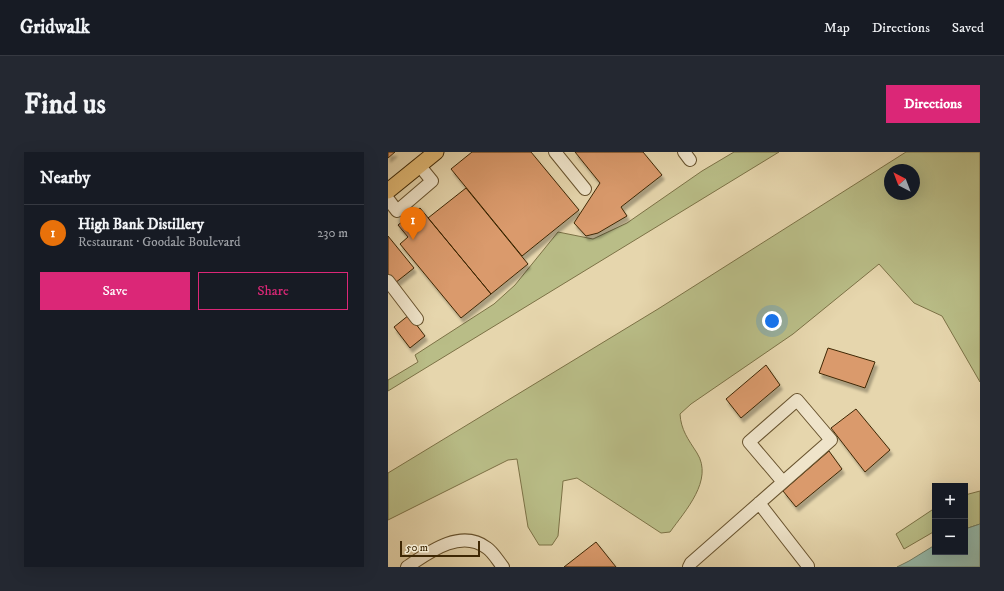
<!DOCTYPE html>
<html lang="en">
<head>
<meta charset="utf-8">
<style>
  body { margin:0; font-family:"IM FELL DW Pica",serif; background:#242831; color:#f1f3f6 }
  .controls { position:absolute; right:12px; bottom:12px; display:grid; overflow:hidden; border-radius:0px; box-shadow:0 4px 16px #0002 }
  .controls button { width:36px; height:36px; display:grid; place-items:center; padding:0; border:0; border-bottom:1px solid #363941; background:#171b24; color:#f1f3f6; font:20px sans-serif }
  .compass { position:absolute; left:496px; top:12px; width:36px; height:36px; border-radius:50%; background:#171b24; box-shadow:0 4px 16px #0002; rotate:318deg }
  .scale { position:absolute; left:12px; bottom:10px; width:80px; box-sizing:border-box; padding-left:4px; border:2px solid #3e2704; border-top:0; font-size:11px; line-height:14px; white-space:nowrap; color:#3e2704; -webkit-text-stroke:3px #efe4ca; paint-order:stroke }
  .you { position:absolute; left:384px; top:169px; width:14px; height:14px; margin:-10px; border:3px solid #fff; border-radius:50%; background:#1a73e8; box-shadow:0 0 0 6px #1a73e833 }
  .badge { display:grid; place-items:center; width:26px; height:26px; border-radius:50%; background:#db2777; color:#fff; font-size:13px; font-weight:700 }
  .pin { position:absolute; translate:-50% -33px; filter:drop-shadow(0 1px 2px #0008) }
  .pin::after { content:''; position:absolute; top:21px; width:14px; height:12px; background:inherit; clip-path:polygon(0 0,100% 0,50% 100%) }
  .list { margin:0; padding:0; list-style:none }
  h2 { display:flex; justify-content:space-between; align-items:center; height:52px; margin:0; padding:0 16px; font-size:17px }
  h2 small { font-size:13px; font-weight:400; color:#9ea1a6 }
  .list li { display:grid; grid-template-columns:26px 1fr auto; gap:12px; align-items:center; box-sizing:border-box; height:56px; padding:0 16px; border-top:1px solid #363941 }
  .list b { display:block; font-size:15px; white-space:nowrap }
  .list p { margin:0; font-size:13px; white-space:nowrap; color:#9ea1a6 }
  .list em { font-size:13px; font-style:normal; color:#9ea1a6 }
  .actions { display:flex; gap:8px; padding:12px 16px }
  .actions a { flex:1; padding:9px 0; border:1px solid #db2777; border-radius:0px; text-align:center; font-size:14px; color:#db2777 }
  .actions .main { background:#db2777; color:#fff }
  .map { position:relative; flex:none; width:592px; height:415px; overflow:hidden; border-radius:0px }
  header { display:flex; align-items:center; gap:24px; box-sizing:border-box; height:56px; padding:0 20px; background:#171b24; border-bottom:1px solid #363941 }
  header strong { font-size:19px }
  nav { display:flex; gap:22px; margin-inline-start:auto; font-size:14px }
  .intro { display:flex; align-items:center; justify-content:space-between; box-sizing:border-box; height:96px; padding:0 24px }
  h1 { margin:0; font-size:28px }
  .button { padding:10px 18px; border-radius:0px; background:#db2777; color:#fff; font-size:14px; font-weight:700 }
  main { display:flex; gap:24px; padding:0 24px }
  aside { flex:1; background:#171b24; border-radius:0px; box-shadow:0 4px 16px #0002 }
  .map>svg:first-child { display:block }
  .green { fill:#b9bd87; stroke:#7c7246; fill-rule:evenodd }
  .water { fill:#96b9a9; stroke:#737f67 }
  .building { fill:#da9a6c; stroke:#3e2704; filter:url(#shadow) }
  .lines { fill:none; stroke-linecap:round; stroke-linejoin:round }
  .minor-casing { stroke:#68532e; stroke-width:14 }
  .major-casing { stroke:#3e2704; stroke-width:17 }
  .minor { stroke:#efe4ca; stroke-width:12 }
  .major { stroke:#e3bb76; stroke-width:15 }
</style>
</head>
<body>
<header>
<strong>Gridwalk</strong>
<nav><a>Map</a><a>Directions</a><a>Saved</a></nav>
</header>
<div class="intro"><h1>Find us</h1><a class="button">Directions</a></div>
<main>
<aside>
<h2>Nearby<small></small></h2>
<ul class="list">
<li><span class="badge" style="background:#e8710a">1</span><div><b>High Bank Distillery</b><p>Restaurant · Goodale Boulevard</p></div><em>230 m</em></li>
</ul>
<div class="actions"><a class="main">Save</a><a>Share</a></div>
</aside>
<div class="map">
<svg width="592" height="415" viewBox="0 0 592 415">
  <defs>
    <filter id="shadow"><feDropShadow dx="2.5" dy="4.5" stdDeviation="1" flood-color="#0004"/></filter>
  </defs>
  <rect width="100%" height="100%" fill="#e6d6ad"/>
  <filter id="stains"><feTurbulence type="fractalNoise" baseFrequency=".005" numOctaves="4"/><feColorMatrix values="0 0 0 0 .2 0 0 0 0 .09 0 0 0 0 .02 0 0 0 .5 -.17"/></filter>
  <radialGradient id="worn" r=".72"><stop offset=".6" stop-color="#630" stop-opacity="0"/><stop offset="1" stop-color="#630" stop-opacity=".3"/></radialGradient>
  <path class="green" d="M 346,0 L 391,0 L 0,239 L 0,228 L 30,210 L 27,203 L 106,152 L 127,133 L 170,80 L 205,87 L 239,71 L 314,19 Z
    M 518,0 L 592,0 L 592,230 L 554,164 L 526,151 L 491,112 L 405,182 L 303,252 L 292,262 C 293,278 300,287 309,301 C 326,328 297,359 282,380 L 273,381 L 189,326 L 175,329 L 170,384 L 164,393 L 151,393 L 140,375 L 129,307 L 120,308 L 0,368 L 0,321 L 270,157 ZM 502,18 L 526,18 L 526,42 L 502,42 Z
    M 592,339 L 592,372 L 577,377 L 577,343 Z
    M 547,356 L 547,379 L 516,397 L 508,382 Z"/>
  <path class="water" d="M 592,372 L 592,415 L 509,415 L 521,409 L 547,393 L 547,400 L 577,400 L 577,377 Z"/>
  <path class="building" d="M 0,0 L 7,0 L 0,6 Z
    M 84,0 L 143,0 L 191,58 L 134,104 L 63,17 Z
    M 187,0 L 255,0 L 274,23 L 233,55 L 239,64 L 210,81 L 198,84 L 186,71 L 212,31 Z
    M 78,36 L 140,112 L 103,142 L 40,66 Z
    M 32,56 L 103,142 L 73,166 L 12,92 L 20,85 L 10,73 Z
    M 0,84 L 26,116 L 7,131 L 0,122 Z
    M 21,163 L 37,184 L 22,196 L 6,175 Z
    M 440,196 L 487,210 L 477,236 L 431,221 Z
    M 378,213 L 392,233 L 353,266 L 338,247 Z
    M 468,257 L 502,298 L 477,320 L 443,276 Z
    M 441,299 L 454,317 L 408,355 L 395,339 Z
    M 208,390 L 228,415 L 176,415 Z"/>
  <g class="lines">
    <g class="minor-casing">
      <path id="minor" d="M 167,0 L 197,37
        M 296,0 L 302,8
        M 0,47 L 9,59 L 44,29 L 31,13
        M 0,129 L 29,167
        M 371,351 L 420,414
        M 19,415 C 41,400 73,376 99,396 C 105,400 110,409 115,415
        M 301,415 L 303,411 L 443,288 L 409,248 L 361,290 L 395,330"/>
    </g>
    <g class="major-casing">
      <path id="major" d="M 0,39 L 48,0"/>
    </g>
    <use href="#minor" class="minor"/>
    <use href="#major" class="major"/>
  </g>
  <rect width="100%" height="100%" filter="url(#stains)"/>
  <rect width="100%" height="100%" fill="url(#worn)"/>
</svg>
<div class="controls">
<button>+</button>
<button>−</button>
</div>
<svg class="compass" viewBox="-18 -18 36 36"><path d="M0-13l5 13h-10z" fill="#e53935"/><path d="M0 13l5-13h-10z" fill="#9ea1a6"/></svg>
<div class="scale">50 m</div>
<div class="you"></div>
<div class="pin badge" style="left:25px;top:88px;background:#e8710a">1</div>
</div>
</main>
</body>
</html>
